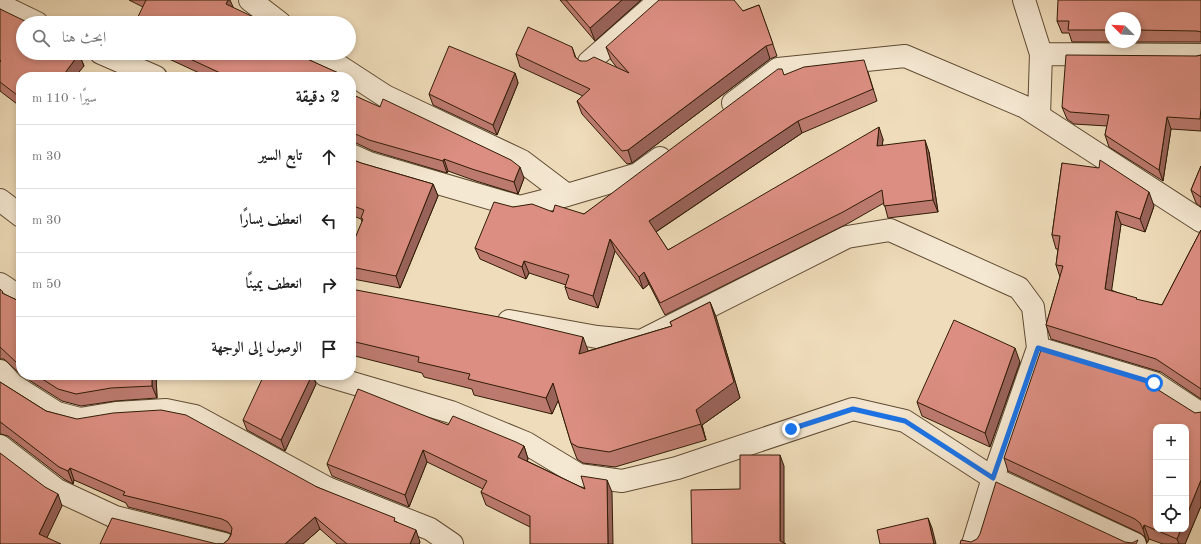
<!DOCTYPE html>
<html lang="ar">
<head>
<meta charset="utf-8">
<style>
  body { margin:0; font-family:"Old Standard TT",Amiri,serif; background:#f6f6f6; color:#222; direction:rtl }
  .controls { position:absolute; right:12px; bottom:12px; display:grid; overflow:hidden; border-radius:8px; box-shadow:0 2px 6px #0003 }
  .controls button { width:36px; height:36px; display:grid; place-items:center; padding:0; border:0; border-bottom:1px solid #e0e0e0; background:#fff; color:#222; font:20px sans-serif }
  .compass { position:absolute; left:1105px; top:12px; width:36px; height:36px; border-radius:50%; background:#fff; box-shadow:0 2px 6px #0003; rotate:294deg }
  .stop { position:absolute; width:12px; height:12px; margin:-9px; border:3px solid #1a73e8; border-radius:50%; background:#fff }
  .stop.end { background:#1a73e8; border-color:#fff; box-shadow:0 1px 4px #0008 }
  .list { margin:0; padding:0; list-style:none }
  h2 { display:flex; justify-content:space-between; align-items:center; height:52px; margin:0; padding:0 16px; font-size:17px }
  h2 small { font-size:13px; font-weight:400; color:#767676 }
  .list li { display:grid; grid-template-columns:26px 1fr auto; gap:12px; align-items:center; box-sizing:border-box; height:64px; padding:0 16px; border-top:1px solid #e0e0e0 }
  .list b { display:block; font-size:15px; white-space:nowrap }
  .list em { font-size:13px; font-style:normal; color:#767676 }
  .icon { flex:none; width:22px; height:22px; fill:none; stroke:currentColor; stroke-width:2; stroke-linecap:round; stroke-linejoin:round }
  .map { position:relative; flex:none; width:1201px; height:544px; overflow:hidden; direction:ltr }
  .search { position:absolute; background:#fff; box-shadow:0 2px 6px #0003; left:16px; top:16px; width:340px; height:44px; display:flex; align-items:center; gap:10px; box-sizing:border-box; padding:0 14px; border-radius:22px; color:#767676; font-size:15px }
  .panel { position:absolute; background:#fff; box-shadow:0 2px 6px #0003; left:16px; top:72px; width:340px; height:308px; border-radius:16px; direction:rtl }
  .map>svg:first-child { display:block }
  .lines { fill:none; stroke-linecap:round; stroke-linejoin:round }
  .street-casing { stroke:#604c34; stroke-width:24 }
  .street { stroke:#f5e8d2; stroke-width:22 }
  .wall { fill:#bc7a6f; stroke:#311c07 }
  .shaded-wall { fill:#99635a; stroke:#311c07 }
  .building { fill:#db8e81; stroke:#311c07 }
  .route { stroke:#1a73e8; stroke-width:5 }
</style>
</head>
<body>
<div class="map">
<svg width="1201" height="544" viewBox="0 0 1201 544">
  <rect width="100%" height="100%" fill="#efdcba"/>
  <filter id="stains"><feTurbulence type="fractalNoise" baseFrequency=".005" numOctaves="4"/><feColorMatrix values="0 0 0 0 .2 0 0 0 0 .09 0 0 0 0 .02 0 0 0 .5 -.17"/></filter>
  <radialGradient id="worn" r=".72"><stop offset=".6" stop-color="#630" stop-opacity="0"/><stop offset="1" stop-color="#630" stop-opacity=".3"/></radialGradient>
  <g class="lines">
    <g class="street-casing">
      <path id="street" d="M 250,0 L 280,23
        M 1024,0 L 1041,54 L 1039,116
        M 0,5 L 37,23
        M 101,53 L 156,77
        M 319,53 L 385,96 L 522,161 L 567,195 L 520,207 L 369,163 L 351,155
        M 1041,54 L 1201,55
        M 589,62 L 660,0
        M 733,103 L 778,69 L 905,56 L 1025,107 L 1201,221
        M 567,195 L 638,174 L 660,158
        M 0,200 L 21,216
        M 0,284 L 21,298
        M 509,321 L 597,337 L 641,341 L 847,237 L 890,230 L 1019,288 L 1033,307 L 1038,348 L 993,478 L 973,544
        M 1038,348 L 1154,383 L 1201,414
        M 0,371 L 13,385 L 57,413 L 80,419 L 116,413 L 166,410 L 195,416 L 327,488 L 430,529 L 452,544
        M 325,375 L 451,412 L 526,443 L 579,475 L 622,481 L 677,468 L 853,409 L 905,421 L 993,478 L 1135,544
        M 0,446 L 57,490 L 115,517 L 224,544"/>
    </g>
    <use href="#street" class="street"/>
  </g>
  <path class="wall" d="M 129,0 L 230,0 L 143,7 Z
    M 560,0 L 641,0 L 595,41 Z
    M 1201,0 L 1201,42 L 1121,42 L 1135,42 L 1135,18 L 1111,18 L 1111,42 L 1072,42 L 1069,33 L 1062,33 L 1057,21 Z
    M 759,5 L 777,56 L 770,59 L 632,163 L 627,164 L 582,114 L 577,101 L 583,96 L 520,67 L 516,54 L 572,47 L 576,58 L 580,61 L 618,69 L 611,60 L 606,47 L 743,11 Z
    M 0,9 L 79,54 L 84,66 L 21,77 L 21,107 L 0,91 Z
    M 156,53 L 303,53 L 302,57 L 345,76 L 345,77 L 208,77 Z
    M 1201,55 L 1201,131 L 1171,129 L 1163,181 L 1109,147 L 1105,135 L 1107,126 L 1074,124 L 1067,119 L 1062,107 L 1197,56 Z
    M 868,72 L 877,101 L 802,133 L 656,232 L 668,250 L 883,139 L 882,146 L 929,152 L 938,212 L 888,218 L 884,203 L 847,224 L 665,315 L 649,284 L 643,289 L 615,251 L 598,308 L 569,299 L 565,287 L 566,285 L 529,273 L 526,279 L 480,259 L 475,248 L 513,207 L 553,212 L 584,214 L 784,75 Z
    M 515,73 L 518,83 L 497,135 L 433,105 L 429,94 Z
    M 351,94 L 524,178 L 518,194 L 476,181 L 448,171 L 447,173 L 373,151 L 356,143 L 351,143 Z
    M 351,159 L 361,163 L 433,184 L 438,196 L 400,288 L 353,279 L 351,279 L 351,248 L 362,222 L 361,219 L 351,215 Z
    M 1062,163 L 1154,206 L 1145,232 L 1121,224 L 1111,290 L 1137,300 L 1162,305 L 1201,230 L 1201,399 L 1161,372 L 1051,339 L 1046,325 L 1060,277 L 1056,265 L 1058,249 L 1056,249 L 1052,235 Z
    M 1201,166 L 1201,207 L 1196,203 L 1191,190 Z
    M 0,289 L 4,294 L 21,302 L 21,375 L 156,375 L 157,398 L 115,401 L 81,406 L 62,401 L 21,375 L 4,359 L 0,359 Z
    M 351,289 L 588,351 L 672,326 L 670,322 L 710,302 L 716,317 L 740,398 L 702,425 L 706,440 L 615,467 L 583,463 L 577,459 L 571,443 L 558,400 L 552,414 L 474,395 L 472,389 L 424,377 L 422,373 L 351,355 Z
    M 1020,362 L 990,447 L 922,416 L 917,402 Z
    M 0,382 L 46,411 L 317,487 L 397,522 L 420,542 L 419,544 L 337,544 L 320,529 L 303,544 L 217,544 L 223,544 L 228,540 L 231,534 L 227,532 L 128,507 L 126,503 L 74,480 L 73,484 L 64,479 L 8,436 L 1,434 L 0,434 Z
    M 316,384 L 285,451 L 247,430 L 243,420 Z
    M 1195,413 L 1201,506 L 1185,544 L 1163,544 L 1149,539 L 1147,543 L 1145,537 L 1140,533 L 1008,471 L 1004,458 Z
    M 448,425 L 524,446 L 528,459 L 527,461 L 585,489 L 612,492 L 530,527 L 486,505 L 481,492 L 483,489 L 427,462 L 409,507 L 332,476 L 327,464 Z"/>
  <path class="shaded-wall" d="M 228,0 L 230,0 L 234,9 L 226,4 Z
    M 622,0 L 641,0 L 595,41 L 590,28 Z
    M 766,46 L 770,59 L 632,163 L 628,150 Z
    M 294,53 L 303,53 L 298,65 Z
    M 79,54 L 84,66 L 75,77 L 62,77 Z
    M 515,73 L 518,83 L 497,135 L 493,125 Z
    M 1167,117 L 1171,129 L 1163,181 L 1159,170 Z
    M 798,121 L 802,133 L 654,233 L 649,221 Z
    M 879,127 L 883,139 L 881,158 L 877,146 Z
    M 925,140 L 929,152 L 938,212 L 933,200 Z
    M 444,159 L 448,171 L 447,173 L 443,161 Z
    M 520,167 L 524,178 L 518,194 L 514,182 Z
    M 433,184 L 438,196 L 400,288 L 396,276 Z
    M 1149,192 L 1154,206 L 1145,232 L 1140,219 Z
    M 1116,211 L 1121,224 L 1110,302 L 1105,289 Z
    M 610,239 L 615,251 L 598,308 L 593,296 Z
    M 524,261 L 529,273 L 526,279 L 522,267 Z
    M 644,272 L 649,284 L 643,289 L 639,277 Z
    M 710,302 L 716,317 L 740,398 L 702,425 L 706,440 L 696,410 Z
    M 583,337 L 589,353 L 579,354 Z
    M 1015,348 L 1020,362 L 990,447 L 985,433 Z
    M 152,375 L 156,375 L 157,398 L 152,386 Z
    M 312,375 L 313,375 L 316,384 L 285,451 L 281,440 Z
    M 553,383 L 559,399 L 552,414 L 546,398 Z
    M 524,446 L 528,459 L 523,469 L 518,457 Z
    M 423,450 L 427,462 L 409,507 L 405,495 Z
    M 780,455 L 784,466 L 784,544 L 780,541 Z
    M 70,468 L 74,480 L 73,484 L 68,471 Z
    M 607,480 L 612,492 L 613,544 L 608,544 Z
    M 1201,480 L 1201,506 L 1185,544 L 1179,544 L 1177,539 L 1181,529 L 1186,529 L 1186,517 Z
    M 58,494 L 62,506 L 44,544 L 39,534 Z
    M 315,517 L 320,529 L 303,544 L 285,544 Z
    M 928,518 L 932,528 L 936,544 L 934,544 Z
    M 1144,525 L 1149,539 L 1147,543 L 1143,529 Z
    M 416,530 L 420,542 L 419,544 L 410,544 Z"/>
  <path class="building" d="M 146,0 L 228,0 L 226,4 L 266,23 L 135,23 Z
    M 566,0 L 622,0 L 590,28 Z
    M 659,0 L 734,0 L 743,11 L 759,5 L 773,44 L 766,46 L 628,150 L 622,151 L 577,101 L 590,89 L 516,54 L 528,27 L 572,47 L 575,57 L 580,61 L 587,61 L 594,57 L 629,73 L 606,47 Z
    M 1058,0 L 1201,0 L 1201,32 L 1197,31 L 1135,30 L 1135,18 L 1111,18 L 1111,30 L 1068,30 L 1069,21 L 1057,21 Z
    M 0,9 L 27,22 L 37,22 L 38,23 L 23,23 L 23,53 L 78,53 L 79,54 L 62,77 L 21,77 L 21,98 L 0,82 L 0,62 L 1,61 L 0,60 Z
    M 449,46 L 515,73 L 493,125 L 429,94 Z
    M 177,53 L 294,53 L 345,76 L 344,77 L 229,77 Z
    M 1066,55 L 1197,56 L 1201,55 L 1201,108 L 1200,119 L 1167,117 L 1159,170 L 1105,135 L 1109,115 L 1070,112 L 1062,107 Z
    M 864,60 L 873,89 L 798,121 L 649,221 L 668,250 L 879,127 L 877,146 L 925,140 L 933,200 L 884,206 L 882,190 L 843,212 L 660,303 L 644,272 L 639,277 L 610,239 L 593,296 L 565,287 L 569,275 L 524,261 L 522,267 L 475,248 L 494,202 L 513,207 L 532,204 L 553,212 L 555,205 L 584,214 L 778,69 L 782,69 L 784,75 L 804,67 Z
    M 351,94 L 380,107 L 383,99 L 511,160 L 520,167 L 514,182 L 472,169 L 444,159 L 443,161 L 369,140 L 351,132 Z
    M 351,159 L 361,163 L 433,184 L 396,276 L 351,267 L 351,248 L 363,219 L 361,218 L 364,210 L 351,205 Z
    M 1100,160 L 1149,192 L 1140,219 L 1116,211 L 1105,289 L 1137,298 L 1136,299 L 1162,305 L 1201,230 L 1201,389 L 1156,359 L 1046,325 L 1063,266 L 1056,265 L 1060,236 L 1052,235 L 1062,163 L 1099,168 Z
    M 1201,166 L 1201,197 L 1191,190 Z
    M 0,289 L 3,292 L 2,293 L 21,302 L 21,366 L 17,363 L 0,347 Z
    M 351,289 L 499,317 L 583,337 L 579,354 L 672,326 L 670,322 L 710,302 L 734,382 L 696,410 L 701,424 L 609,452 L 578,447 L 571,443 L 553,383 L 546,398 L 468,379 L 470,374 L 418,362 L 419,357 L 351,341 Z
    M 954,320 L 1015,348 L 985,433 L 917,402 Z
    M 1041,350 L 1144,381 L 1195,413 L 1201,412 L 1201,480 L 1186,517 L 1186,427 L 1156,427 L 1156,529 L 1181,529 L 1177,539 L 1144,525 L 1143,529 L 1140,523 L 1135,519 L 1004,458 Z
    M 36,375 L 152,375 L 152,386 L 111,388 L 76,394 L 58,389 Z
    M 264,375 L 312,375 L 281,440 L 243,420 Z
    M 0,382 L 46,411 L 77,419 L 113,413 L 161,410 L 186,415 L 317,487 L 395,518 L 394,521 L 416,530 L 410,544 L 347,544 L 315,517 L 285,544 L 100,544 L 112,518 L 217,544 L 223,544 L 228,540 L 231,535 L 232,528 L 228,522 L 222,519 L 123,495 L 125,492 L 70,468 L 68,471 L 59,467 L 3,424 L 0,422 Z
    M 358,389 L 448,425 L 453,416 L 516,442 L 524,446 L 518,457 L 585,489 L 581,476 L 607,480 L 608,544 L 530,544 L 530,516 L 481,492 L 487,481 L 423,450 L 405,495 L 327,464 Z
    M 0,453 L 45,487 L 58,494 L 39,534 L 61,544 L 0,544 Z
    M 740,455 L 780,455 L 780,541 L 786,544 L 692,544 L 691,490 L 740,489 Z
    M 996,482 L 1125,542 L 1132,543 L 1138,540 L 1136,544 L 960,544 L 961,540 L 971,542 L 977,539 L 980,534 Z
    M 928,518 L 934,544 L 880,544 L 877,530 Z"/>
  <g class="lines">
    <path class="route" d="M 791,429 L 853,409 L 905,421 L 993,478 L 1038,348 L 1154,383"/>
  </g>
  <rect width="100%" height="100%" filter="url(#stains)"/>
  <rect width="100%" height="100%" fill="url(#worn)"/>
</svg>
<div class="controls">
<button>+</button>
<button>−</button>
<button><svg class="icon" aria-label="locate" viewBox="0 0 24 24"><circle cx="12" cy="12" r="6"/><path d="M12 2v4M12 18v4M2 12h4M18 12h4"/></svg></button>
</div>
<svg class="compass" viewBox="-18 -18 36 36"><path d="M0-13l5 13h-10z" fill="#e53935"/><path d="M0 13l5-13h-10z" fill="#767676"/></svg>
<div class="stop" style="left:1154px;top:383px"></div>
<div class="stop end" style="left:791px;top:429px"></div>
<div class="search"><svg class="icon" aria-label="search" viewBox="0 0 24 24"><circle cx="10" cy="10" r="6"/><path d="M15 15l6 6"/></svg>ابحث هنا</div>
<section class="panel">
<h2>2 دقيقة<small>سيرًا · 110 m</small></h2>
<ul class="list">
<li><svg class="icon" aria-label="ahead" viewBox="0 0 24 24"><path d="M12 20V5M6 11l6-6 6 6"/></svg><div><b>تابع السير</b></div><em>30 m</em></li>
<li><svg class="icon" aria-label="left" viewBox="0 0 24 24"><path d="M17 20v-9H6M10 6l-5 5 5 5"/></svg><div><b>انعطف يسارًا</b></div><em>30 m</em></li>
<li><svg class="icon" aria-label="right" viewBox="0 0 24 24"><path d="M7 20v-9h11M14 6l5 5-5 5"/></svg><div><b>انعطف يمينًا</b></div><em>50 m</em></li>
<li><svg class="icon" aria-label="arrive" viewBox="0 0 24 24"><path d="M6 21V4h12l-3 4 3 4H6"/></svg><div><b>الوصول إلى الوجهة</b></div></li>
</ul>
</section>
</div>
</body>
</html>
